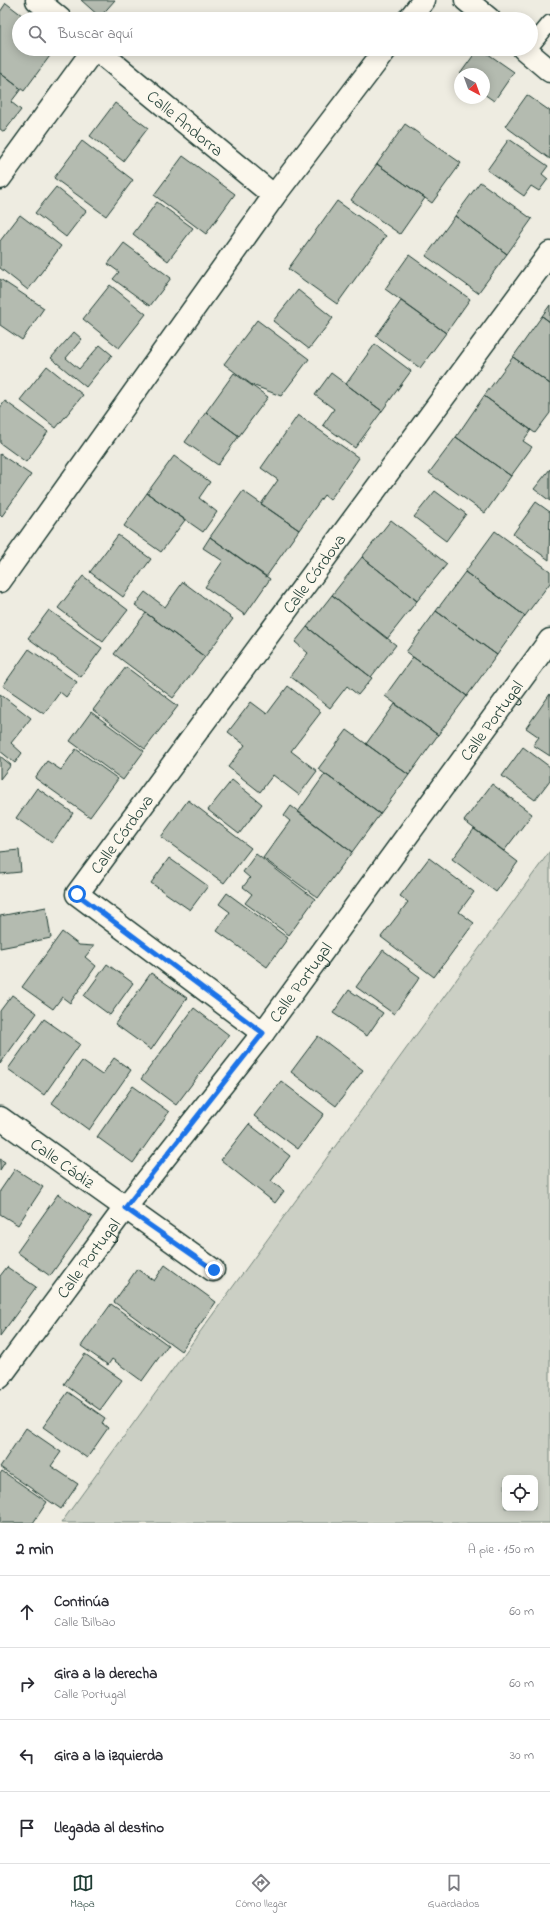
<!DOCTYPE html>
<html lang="es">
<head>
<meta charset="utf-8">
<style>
  body { margin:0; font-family:"Indie Flower",sans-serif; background:#f2f2f3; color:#2b2b33 }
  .controls { position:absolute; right:12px; bottom:12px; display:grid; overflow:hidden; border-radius:8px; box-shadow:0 2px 10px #0003 }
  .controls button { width:36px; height:36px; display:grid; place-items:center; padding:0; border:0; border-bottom:1px solid #e1e1e2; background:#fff; color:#2b2b33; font:20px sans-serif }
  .compass { position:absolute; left:454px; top:68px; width:36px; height:36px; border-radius:50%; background:#fff; box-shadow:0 2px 10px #0003; rotate:139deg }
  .stop { position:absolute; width:12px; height:12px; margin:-9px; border:3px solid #1a73e8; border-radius:50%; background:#fff }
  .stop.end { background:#1a73e8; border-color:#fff; box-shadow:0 1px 4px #0008 }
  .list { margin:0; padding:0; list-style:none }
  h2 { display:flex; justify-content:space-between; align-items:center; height:52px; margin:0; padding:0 16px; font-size:17px }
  h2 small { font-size:13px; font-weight:400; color:#7c7c81 }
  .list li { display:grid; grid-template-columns:26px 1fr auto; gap:12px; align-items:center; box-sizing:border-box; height:72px; padding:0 16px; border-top:1px solid #e1e1e2 }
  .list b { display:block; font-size:15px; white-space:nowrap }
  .list p { margin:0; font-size:13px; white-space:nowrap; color:#7c7c81 }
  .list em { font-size:13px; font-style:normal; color:#7c7c81 }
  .icon { flex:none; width:22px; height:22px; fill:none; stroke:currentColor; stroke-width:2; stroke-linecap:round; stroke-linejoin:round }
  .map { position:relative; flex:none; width:550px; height:1523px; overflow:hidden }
  .search { position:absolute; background:#fff; box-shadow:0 2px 10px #0003; left:12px; right:12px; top:12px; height:44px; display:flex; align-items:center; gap:10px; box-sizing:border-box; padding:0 14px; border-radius:22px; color:#7c7c81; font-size:15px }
  .sheet { height:340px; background:#fff }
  nav { display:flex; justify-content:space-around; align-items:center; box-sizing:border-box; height:56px; border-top:1px solid #e1e1e2; background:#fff; font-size:11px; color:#7c7c81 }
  nav a { display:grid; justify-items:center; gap:2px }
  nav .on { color:#1f3d34 }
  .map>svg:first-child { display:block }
  .green { fill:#cbcfc4; stroke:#75867c; fill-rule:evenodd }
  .building { fill:#b4bbb0; stroke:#1f3d34 }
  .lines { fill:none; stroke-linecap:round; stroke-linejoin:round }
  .lane-casing { stroke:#1f3d34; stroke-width:18 }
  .street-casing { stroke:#1f3d34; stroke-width:25 }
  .secondary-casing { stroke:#1f3d34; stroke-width:25 }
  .lane { stroke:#fbf7ec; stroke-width:15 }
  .street { stroke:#fbf7ec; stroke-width:22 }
  .secondary { stroke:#fbf7ec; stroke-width:22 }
  .route { stroke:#1a73e8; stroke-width:5 }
  .labels { text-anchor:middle; stroke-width:3; stroke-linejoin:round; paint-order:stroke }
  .street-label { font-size:17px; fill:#1f3d34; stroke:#fbf7ec }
</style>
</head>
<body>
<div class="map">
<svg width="550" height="1523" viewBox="0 0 550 1523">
  <rect width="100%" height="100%" fill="#eeece1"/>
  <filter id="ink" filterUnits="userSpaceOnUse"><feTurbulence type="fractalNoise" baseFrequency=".025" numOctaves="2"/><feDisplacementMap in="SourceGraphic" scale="8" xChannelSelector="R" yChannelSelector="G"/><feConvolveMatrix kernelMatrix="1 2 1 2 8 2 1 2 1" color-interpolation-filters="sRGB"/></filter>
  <g filter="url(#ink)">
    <path class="green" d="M 550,851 L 550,1523 L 61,1523 ZM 505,1478 L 535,1478 L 535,1508 L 505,1508 Z"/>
    <path class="building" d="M 81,0 L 115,0 L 100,17 Z
      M 6,3 L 27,19 L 19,19 L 19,49 L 55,49 L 24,91 L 0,73 L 0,12 Z
      M 478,49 L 481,49 L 514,72 L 494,101 L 484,94 L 484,74 L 460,74 Z
      M 0,73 L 21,89 L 11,102 L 21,110 L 4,132 L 0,129 Z
      M 527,95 L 550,111 L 550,159 L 505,126 Z
      M 115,103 L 148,128 L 123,161 L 90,136 Z
      M 405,124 L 461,163 L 432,203 L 377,164 Z
      M 509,139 L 548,166 L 542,174 L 548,179 L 539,191 L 531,186 L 524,196 L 487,170 Z
      M 82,141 L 133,180 L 106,216 L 54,178 Z
      M 183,156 L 235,194 L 206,234 L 154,195 Z
      M 377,164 L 425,198 L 400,234 L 351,200 Z
      M 480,182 L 532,219 L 507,254 L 455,216 Z
      M 56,187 L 86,211 L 66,237 L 35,213 Z
      M 337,201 L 386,236 L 337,304 L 288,269 Z
      M 157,202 L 193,228 L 168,261 L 133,234 Z
      M 20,215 L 61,246 L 28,290 L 0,268 L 0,241 Z
      M 455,216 L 507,254 L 478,293 L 426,256 Z
      M 124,243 L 171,278 L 150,306 L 113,279 L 119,272 L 108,264 Z
      M 409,255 L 470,299 L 446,333 L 385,289 Z
      M 0,279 L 44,308 L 22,340 L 0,325 Z
      M 110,285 L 146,314 L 119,348 L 83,319 Z
      M 298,290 L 333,318 L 309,349 L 273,321 Z
      M 401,301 L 446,333 L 420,368 L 376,336 Z
      M 550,305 L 550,322 L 542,316 Z
      M 542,316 L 550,322 L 550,384 L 513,357 Z
      M 257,320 L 309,359 L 281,396 L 252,385 L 224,364 Z
      M 74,332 L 82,339 L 66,358 L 79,369 L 100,345 L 112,355 L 86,387 L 51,358 Z
      M 375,344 L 411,371 L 382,411 L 346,384 Z
      M 513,357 L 550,384 L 550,413 L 535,433 L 484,396 Z
      M 47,366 L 83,395 L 56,428 L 20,400 Z
      M 234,373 L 268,397 L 239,436 L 206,412 Z
      M 331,373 L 382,411 L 355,448 L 323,425 L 334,409 L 315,395 Z
      M 484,396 L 531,430 L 523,441 L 532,447 L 511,476 L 456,437 Z
      M 5,401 L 48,432 L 26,462 L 0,443 L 0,408 Z
      M 206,412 L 239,436 L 218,465 L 185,442 Z
      M 298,415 L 359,458 L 330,500 L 324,495 L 299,530 L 261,504 L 278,480 L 261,468 Z
      M 456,437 L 511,476 L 485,513 L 429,473 Z
      M 0,454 L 31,475 L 2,516 L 0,514 Z
      M 174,456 L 210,482 L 199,498 L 217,512 L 203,532 L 147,493 Z
      M 550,469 L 550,501 L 534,489 Z
      M 243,491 L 299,530 L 266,577 L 210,537 Z
      M 435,491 L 466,514 L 446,541 L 414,517 Z
      M 147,493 L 185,520 L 161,552 L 124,526 Z
      M 536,502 L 550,512 L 549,560 L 513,534 Z
      M 391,520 L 447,564 L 417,601 L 362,557 Z
      M 495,531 L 550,571 L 550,583 L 525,616 L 465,572 Z
      M 118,535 L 151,559 L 123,597 L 90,572 Z
      M 210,537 L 270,579 L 245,615 L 205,587 L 223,561 L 203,548 Z
      M 362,557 L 417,601 L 387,639 L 332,595 Z
      M 465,572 L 525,616 L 497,655 L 436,611 Z
      M 83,576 L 128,610 L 103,642 L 58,608 Z
      M 183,582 L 233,619 L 205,657 L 135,605 L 145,592 L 165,607 Z
      M 332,595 L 396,645 L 371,677 L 307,627 Z
      M 49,610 L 102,648 L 81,677 L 28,638 Z
      M 436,611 L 497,655 L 467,696 L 406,652 Z
      M 146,613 L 205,657 L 173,698 L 114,654 Z
      M 307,627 L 372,678 L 358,695 L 347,686 L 330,708 L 290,676 L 308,653 L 295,642 Z
      M 29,649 L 77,682 L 66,697 L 60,692 L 44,714 L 3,686 Z
      M 413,657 L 467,696 L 438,735 L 385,696 Z
      M 126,667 L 178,706 L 145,749 L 93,710 Z
      M 288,686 L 321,712 L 291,751 L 317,771 L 299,795 L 273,775 L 260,792 L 228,767 L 245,745 L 228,732 L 251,702 L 267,714 Z
      M 0,694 L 31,718 L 11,743 L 22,753 L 15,763 L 0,751 Z
      M 550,694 L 550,756 L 533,745 L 539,737 L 526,728 Z
      M 395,704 L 438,735 L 409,775 L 366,744 Z
      M 91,712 L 144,751 L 123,780 L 70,741 Z
      M 347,730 L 409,775 L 380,814 L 318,769 Z
      M 523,747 L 550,767 L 550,780 L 535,800 L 502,776 Z
      M 76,749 L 118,779 L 90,817 L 35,778 L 47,761 L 61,770 Z
      M 0,756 L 11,765 L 0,779 Z
      M 325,774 L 380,814 L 352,852 L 298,812 Z
      M 232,780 L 262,804 L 239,834 L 208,810 Z
      M 492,784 L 532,814 L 504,851 L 464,821 Z
      M 37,788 L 73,813 L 52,843 L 16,818 Z
      M 188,800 L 251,848 L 224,883 L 161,837 Z
      M 291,806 L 352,852 L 318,898 L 263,858 L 290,821 L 284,816 Z
      M 474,829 L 518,862 L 496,892 L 452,859 Z
      M 19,850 L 21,872 L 0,874 L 0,852 Z
      M 256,854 L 315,899 L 289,935 L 245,903 L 252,894 L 243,887 L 250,878 L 243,872 Z
      M 169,858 L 208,886 L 190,910 L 151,883 Z
      M 429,858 L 474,892 L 459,912 L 474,923 L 434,977 L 381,937 L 408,902 L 400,896 Z
      M 227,893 L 288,938 L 267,967 L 217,931 L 230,912 L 219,904 Z
      M 46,907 L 51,938 L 0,948 L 0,916 Z
      M 62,932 L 79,945 L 94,946 L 85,957 L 96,966 L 70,1003 L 62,997 L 53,1009 L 22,987 Z
      M 383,950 L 420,977 L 394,1014 L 356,987 Z
      M 107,964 L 133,983 L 110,1015 L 84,996 Z
      M 151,973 L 187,998 L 151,1050 L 115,1024 Z
      M 349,990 L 383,1013 L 367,1036 L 333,1013 Z
      M 12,995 L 37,1013 L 0,1064 L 0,1011 Z
      M 194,1008 L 229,1035 L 176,1105 L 141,1079 Z
      M 44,1019 L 80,1044 L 44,1095 L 8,1069 Z
      M 318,1036 L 363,1070 L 336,1106 L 291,1072 Z
      M 114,1058 L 131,1070 L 89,1130 L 52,1103 L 82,1061 L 102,1075 Z
      M 281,1081 L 324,1114 L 298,1149 L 254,1116 Z
      M 133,1086 L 169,1112 L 133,1163 L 97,1137 Z
      M 249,1124 L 290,1156 L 271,1181 L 284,1191 L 275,1203 L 221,1160 Z
      M 0,1159 L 5,1162 L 0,1170 Z
      M 15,1169 L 43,1187 L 18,1225 L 0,1214 L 0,1191 Z
      M 58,1194 L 92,1217 L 50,1276 L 17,1252 Z
      M 165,1265 L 216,1302 L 181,1351 L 114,1302 L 137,1269 L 154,1281 Z
      M 7,1267 L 36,1287 L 0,1336 L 0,1276 Z
      M 111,1304 L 168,1345 L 142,1381 L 112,1359 L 108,1365 L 81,1346 Z
      M 85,1354 L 122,1380 L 100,1410 L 64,1384 Z
      M 68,1392 L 105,1418 L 102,1423 L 108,1428 L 87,1458 L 43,1427 Z
      M 26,1428 L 61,1452 L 51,1466 L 78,1484 L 61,1509 L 0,1467 Z
      M 2,1471 L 47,1502 L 33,1523 L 0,1523 L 0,1474 Z"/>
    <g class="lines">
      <g class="lane-casing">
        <path id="lane" d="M 531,46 L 550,23"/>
      </g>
      <g class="street-casing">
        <g id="street">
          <path d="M 37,0 L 60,19"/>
          <path d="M 466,0 L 489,19"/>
          <path id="s1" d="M 96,49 L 274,196"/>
          <path d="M 524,49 L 550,71"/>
          <path d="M 0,178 L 94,49"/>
          <path id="s2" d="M 263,1033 L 77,894 L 550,253"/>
          <path id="s3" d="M 0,1118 L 213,1270"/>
          <path id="s4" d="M 0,1377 L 125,1208 L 263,1033 L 550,640"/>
        </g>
      </g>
      <g class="secondary-casing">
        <path id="secondary" d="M 409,19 L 424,0
          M 0,581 L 274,196 L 386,49"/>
      </g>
      <use href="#lane" class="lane"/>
      <use href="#street" class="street"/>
      <use href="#secondary" class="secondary"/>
    </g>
  </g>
  <g class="lines" filter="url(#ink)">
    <path class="route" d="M 77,894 L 263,1033 L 125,1208 L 214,1270"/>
  </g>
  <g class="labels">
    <g class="street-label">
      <text dy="6" stroke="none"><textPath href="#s1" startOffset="116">Calle Andorra</textPath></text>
      <text dy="6" stroke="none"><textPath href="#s2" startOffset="631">Calle Córdova</textPath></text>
      <text dy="6" stroke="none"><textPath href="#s4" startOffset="820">Calle Portugal</textPath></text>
      <text dy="6" stroke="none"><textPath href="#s2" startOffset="307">Calle Córdova</textPath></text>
      <text dy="6" stroke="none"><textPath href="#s4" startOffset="496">Calle Portugal</textPath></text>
      <text dy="6" stroke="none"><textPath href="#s3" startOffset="77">Calle Cádiz</textPath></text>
      <text dy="6" stroke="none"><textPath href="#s4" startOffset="148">Calle Portugal</textPath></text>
    </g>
  </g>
</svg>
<div class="controls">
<button><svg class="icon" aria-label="locate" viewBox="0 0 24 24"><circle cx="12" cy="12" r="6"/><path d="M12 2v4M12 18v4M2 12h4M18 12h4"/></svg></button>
</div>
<svg class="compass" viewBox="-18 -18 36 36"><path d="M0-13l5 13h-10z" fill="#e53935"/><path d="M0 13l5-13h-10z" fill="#7c7c81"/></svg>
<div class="stop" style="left:77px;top:894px"></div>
<div class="stop end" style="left:214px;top:1270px"></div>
<div class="search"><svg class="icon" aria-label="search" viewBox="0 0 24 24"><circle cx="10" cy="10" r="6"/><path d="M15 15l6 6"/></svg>Buscar aquí</div>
</div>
<section class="sheet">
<h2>2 min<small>A pie · 150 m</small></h2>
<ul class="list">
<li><svg class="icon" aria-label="ahead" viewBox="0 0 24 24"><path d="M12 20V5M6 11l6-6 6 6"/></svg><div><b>Continúa</b><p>Calle Bilbao</p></div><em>60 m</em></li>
<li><svg class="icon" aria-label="right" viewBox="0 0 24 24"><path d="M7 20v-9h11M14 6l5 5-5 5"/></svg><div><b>Gira a la derecha</b><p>Calle Portugal</p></div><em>60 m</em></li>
<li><svg class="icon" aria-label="left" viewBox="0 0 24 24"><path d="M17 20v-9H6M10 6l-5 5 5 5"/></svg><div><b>Gira a la izquierda</b></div><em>30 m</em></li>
<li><svg class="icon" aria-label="arrive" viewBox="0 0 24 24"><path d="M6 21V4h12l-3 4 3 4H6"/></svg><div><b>Llegada al destino</b></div></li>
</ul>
</section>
<nav>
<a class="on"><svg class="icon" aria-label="map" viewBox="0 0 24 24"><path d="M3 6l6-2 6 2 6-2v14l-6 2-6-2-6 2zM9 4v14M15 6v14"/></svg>Mapa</a>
<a><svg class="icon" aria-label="directions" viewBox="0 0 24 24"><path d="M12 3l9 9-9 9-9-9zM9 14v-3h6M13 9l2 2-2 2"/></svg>Cómo llegar</a>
<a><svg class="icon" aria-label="saved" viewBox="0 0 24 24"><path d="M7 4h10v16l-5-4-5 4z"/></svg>Guardados</a>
</nav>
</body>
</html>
